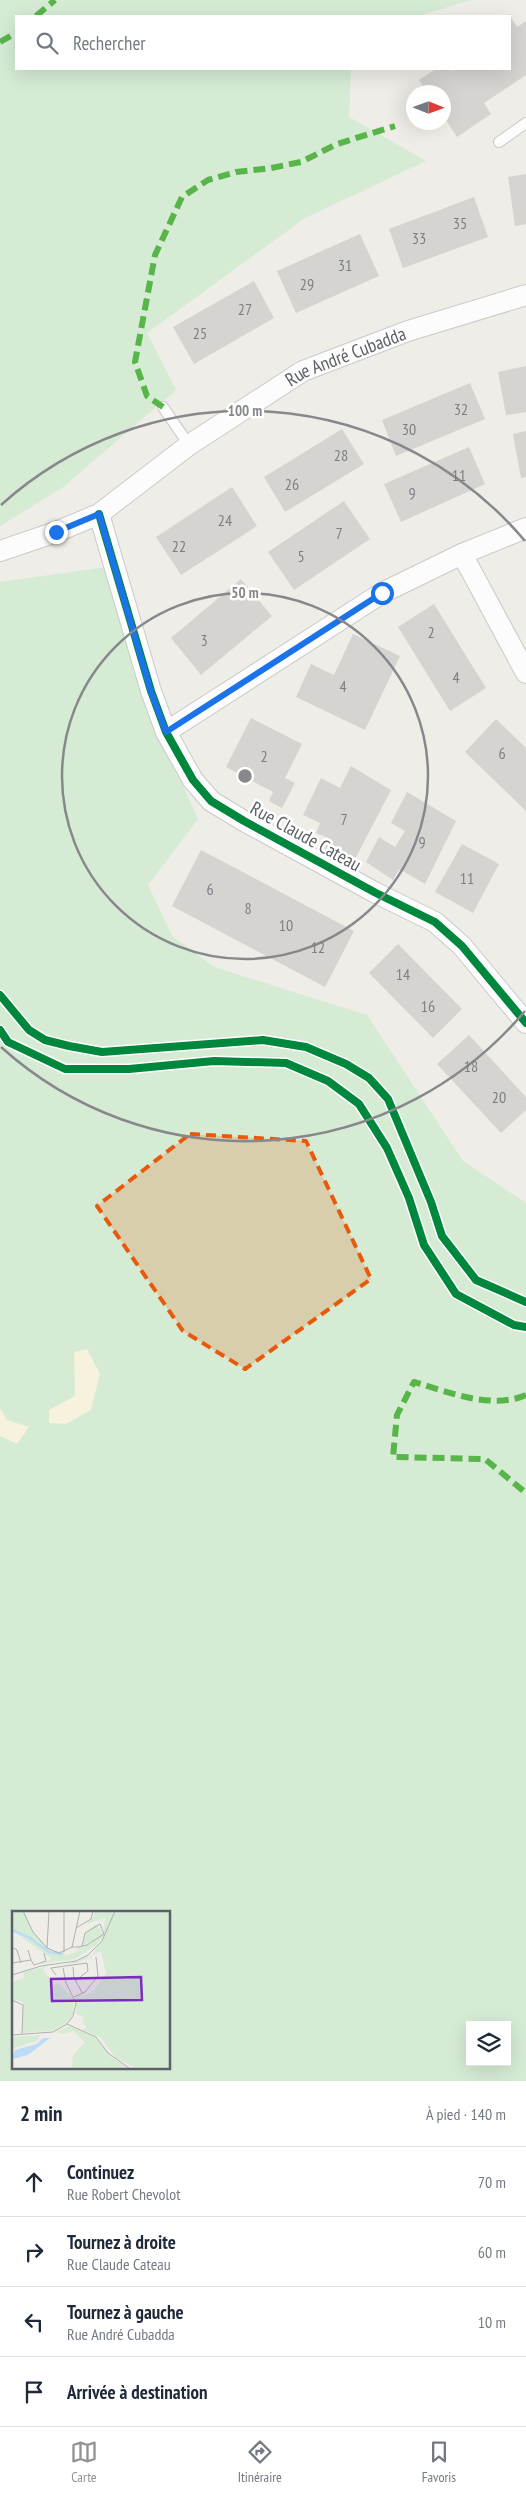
<!DOCTYPE html>
<html lang="fr">
<head>
<meta charset="utf-8">
<style>
  body { margin:0; font-family:"PT Sans Narrow",sans-serif; background:#f2f2f3; color:#1f2937 }
  .controls { position:absolute; right:15px; bottom:15px; display:grid; overflow:hidden; border-radius:0px; box-shadow:0 5px 20px #0002 }
  .controls button { width:45px; height:45px; display:grid; place-items:center; padding:0; border:0; border-bottom:1px solid #e0e1e3; background:#fff; color:#1f2937; font:25px sans-serif }
  .compass { position:absolute; left:406px; top:85px; width:45px; height:45px; border-radius:50%; background:#fff; box-shadow:0 5px 20px #0002; rotate:91deg }
  .stop { position:absolute; width:15px; height:15px; margin:-11px; border:4px solid #1a73e8; border-radius:50%; background:#fff }
  .stop.end { background:#1a73e8; border-color:#fff; box-shadow:0 1px 5px #0008 }
  .list { margin:0; padding:0; list-style:none }
  h2 { display:flex; justify-content:space-between; align-items:center; height:65px; margin:0; padding:0 20px; font-size:21px }
  h2 small { font-size:16px; font-weight:400; color:#747a83 }
  .list li { display:grid; grid-template-columns:32px 1fr auto; gap:15px; align-items:center; box-sizing:border-box; height:70px; padding:0 20px; border-top:1px solid #e0e1e3 }
  .list b { display:block; font-size:19px; white-space:nowrap }
  .list p { margin:0; font-size:16px; white-space:nowrap; color:#747a83 }
  .list em { font-size:16px; font-style:normal; color:#747a83 }
  .icon { flex:none; width:28px; height:28px; fill:none; stroke:currentColor; stroke-width:2; stroke-linecap:round; stroke-linejoin:round }
  .map { position:relative; flex:none; width:526px; height:2081px; overflow:hidden }
  .search { position:absolute; background:#fff; box-shadow:0 5px 20px #0002; left:15px; right:15px; top:15px; height:55px; display:flex; align-items:center; gap:12px; box-sizing:border-box; padding:0 18px; border-radius:0px; color:#747a83; font-size:19px }
  .sheet { height:345px; background:#fff }
  nav { display:flex; justify-content:space-around; align-items:center; box-sizing:border-box; height:70px; border-top:1px solid #e0e1e3; background:#fff; font-size:14px; color:#747a83 }
  nav a { display:grid; justify-items:center; gap:2px }
  nav .on { color:#909294 }
  .map>svg:first-child { display:block }
  .green { fill:#d5ebd4; fill-rule:evenodd }
  .sand { fill:#f6f2dd }
  .building { fill:#d5d4d1 }
  .lines { fill:none; stroke-linecap:round; stroke-linejoin:round }
  .service-casing { stroke:#cacac9; stroke-width:12 }
  .minor-casing { stroke:#cacac9; stroke-width:22 }
  .service { stroke:#fcfcfc; stroke-width:10 }
  .minor { stroke:#fcfcfc; stroke-width:20 }
  .quiet { stroke:#58b549; stroke-width:6; stroke-dasharray:12 6; stroke-linecap:butt }
  .cycleway-casing { stroke:#fff; stroke-width:11 }
  .cycleway { stroke:#00873e; stroke-width:8 }
  .route { stroke:#1a73e8; stroke-width:6 }
  .marked { fill:#e8590c; fill-opacity:0.2; stroke:#e8590c; stroke-width:4; stroke-dasharray:10 6; stroke-linejoin:round }
  .ring { fill:none; stroke:#86888b; stroke-width:2.5 }
  .labels { text-anchor:middle; stroke-width:5; stroke-linejoin:round; paint-order:stroke }
  .number-label { font-size:16px; fill:#7c7f82 }
  .street-label { font-size:19px; fill:#5d6167; stroke:#fff }
  .inset-river { fill:none; stroke:#bcdbf8; stroke-width:2.5 }
  .inset-road { fill:none; stroke:#b0b1b0; stroke-width:1 }
  .view { fill:#7b2cbf; fill-opacity:0.15; stroke:#7b2cbf; stroke-width:2.5 }
  .inset-edge { fill:none; stroke:#5d6167; stroke-width:2.5 }
  .centre { fill:#86888b; stroke:#fff; stroke-width:2.5 }
  .ring-label { font-size:15px; text-anchor:middle; font-weight:bold; fill:#86888b; stroke:#fff; stroke-width:5; stroke-linejoin:round; paint-order:stroke }
</style>
</head>
<body>
<div class="map">
<svg width="526" height="2081" viewBox="0 0 526 2081">
  <rect width="100%" height="100%" fill="#eeede8"/>
  <path class="green" d="M 0,0 L 470,0 L 419,16 L 16,16 L 16,69 L 351,69 L 349,117 L 426,161 L 305,218 L 147,333 L 176,390 L 62,488 L 0,526 Z
    M 107,567 L 148,708 L 198,819 L 148,885 L 172,936 L 214,967 L 367,1015 L 463,1161 L 526,1203 L 526,2081 L 0,2081 L 0,582 ZM 14,1912 L 169,1912 L 169,2067 L 14,2067 ZM 470,2025 L 507,2025 L 507,2062 L 470,2062 Z"/>
  <path class="sand" d="M 87,1349 L 100,1374 L 91,1410 L 66,1424 L 49,1423 L 49,1410 L 75,1396 L 74,1352 Z
    M 0,1408 L 7,1420 L 29,1427 L 17,1444 L 0,1436 Z"/>
  <path class="building" d="M 509,14 L 517,27 L 526,21 L 526,75 L 484,103 L 491,114 L 457,137 L 444,117 L 444,92 L 427,92 L 419,80 L 436,69 L 449,69 L 451,71 L 454,69 L 510,69 L 510,16 L 505,16 Z
    M 526,174 L 526,224 L 515,226 L 508,177 Z
    M 474,197 L 488,237 L 403,268 L 389,229 Z
    M 360,234 L 379,276 L 296,313 L 277,271 Z
    M 254,281 L 274,318 L 194,364 L 173,327 Z
    M 526,366 L 526,412 L 506,415 L 498,372 Z
    M 470,383 L 485,419 L 396,456 L 382,420 Z
    M 342,429 L 364,464 L 285,512 L 264,477 Z
    M 526,431 L 526,477 L 521,478 L 513,434 Z
    M 469,447 L 485,484 L 401,522 L 384,484 Z
    M 232,487 L 257,526 L 181,575 L 156,537 Z
    M 344,501 L 370,539 L 294,590 L 268,552 Z
    M 241,579 L 272,616 L 201,675 L 171,638 Z
    M 434,604 L 486,688 L 450,711 L 398,627 Z
    M 353,634 L 400,656 L 365,730 L 296,697 L 311,664 L 334,675 Z
    M 251,718 L 302,744 L 285,778 L 295,783 L 282,808 L 269,801 L 273,792 L 226,767 Z
    M 496,719 L 526,748 L 526,811 L 465,752 Z
    M 351,766 L 391,790 L 353,863 L 325,849 L 328,838 L 316,833 L 320,823 L 303,815 L 321,778 L 340,788 Z
    M 407,792 L 456,821 L 425,884 L 399,869 L 393,880 L 366,862 L 379,837 L 395,847 L 405,831 L 391,823 Z
    M 462,844 L 499,864 L 473,913 L 435,892 Z
    M 201,850 L 354,931 L 325,987 L 172,906 Z
    M 398,944 L 462,1009 L 433,1038 L 369,973 Z
    M 469,1035 L 526,1097 L 526,1110 L 501,1133 L 437,1064 Z"/>
  <g class="lines">
    <g class="service-casing">
      <path id="service" d="M 499,142 L 526,123
        M 163,407 L 189,445"/>
    </g>
    <g class="minor-casing">
      <g id="minor">
        <path d="M 99,514 L 151,691 L 166,732 L 193,780 L 211,801 L 244,821 L 376,893 L 435,922 L 462,946 L 526,1023"/>
        <path id="s1" d="M 0,551 L 56,532 L 99,514 L 189,445 L 303,371 L 408,331 L 526,295"/>
        <path d="M 462,554 L 526,673"/>
        <path d="M 166,732 L 382,593 L 462,554 L 526,528"/>
      </g>
    </g>
    <use href="#service" class="service"/>
    <use href="#minor" class="minor"/>
    <path class="quiet" d="M 36,16 L 55,0
      M 0,42 L 16,33
      M 163,407 L 147,396 L 135,362 L 155,255 L 182,197 L 208,180 L 236,172 L 271,168 L 301,162 L 337,144 L 395,126
      M 526,1395 C 491,1410 449,1392 414,1382 L 397,1415 L 393,1457 L 485,1459 L 526,1493"/>
    <g class="cycleway-casing">
      <path id="cycleway" d="M 99,514 L 151,691 L 166,732 L 193,780 L 211,801 L 244,821 L 376,893 L 435,922 L 462,946 L 526,1023
        M 0,995 L 29,1030 L 45,1040 L 69,1046 L 102,1052 L 263,1040 L 306,1047 L 346,1064 L 369,1078 L 388,1099 L 431,1202 L 442,1236 L 476,1280 L 526,1302
        M 0,1030 L 8,1042 L 65,1069 L 129,1069 L 214,1061 L 286,1063 L 328,1081 L 359,1104 L 387,1148 L 409,1198 L 424,1245 L 456,1294 L 514,1325 L 526,1327"/>
    </g>
    <use href="#cycleway" class="cycleway"/>
  </g>
  <g class="lines">
    <path class="route" d="M 56,532 L 99,514 L 151,692 L 166,732 L 382,593"/>
  </g>
  <path class="marked" d="M 190,1134 L 306,1141 L 371,1279 L 245,1369 L 183,1331 L 97,1206 Z"/>
  <g class="ring">
    <circle cx="245" cy="776" r="183"/>
    <path d="M525 1011A365 365 0 0 1 1 1047M1 505A365 365 0 0 1 525 541"/>
  </g>
  <g class="labels">
    <g class="number-label">
      <text x="460" y="229">35</text>
      <text x="419" y="244">33</text>
      <text x="345" y="271">31</text>
      <text x="307" y="290">29</text>
      <text x="245" y="315">27</text>
      <text x="200" y="339">25</text>
      <text x="461" y="415">32</text>
      <text x="409" y="435">30</text>
      <text x="341" y="461">28</text>
      <text x="459" y="481">11</text>
      <text x="292" y="490">26</text>
      <text x="412" y="499">9</text>
      <text x="225" y="526">24</text>
      <text x="339" y="539">7</text>
      <text x="179" y="552">22</text>
      <text x="301" y="562">5</text>
      <text x="431" y="638">2</text>
      <text x="204" y="646">3</text>
      <text x="456" y="683">4</text>
      <text x="343" y="692">4</text>
      <text x="502" y="759">6</text>
      <text x="264" y="762">2</text>
      <text x="344" y="825">7</text>
      <text x="422" y="848">9</text>
      <text x="467" y="884">11</text>
      <text x="210" y="895">6</text>
      <text x="248" y="914">8</text>
      <text x="286" y="931">10</text>
      <text x="318" y="953">12</text>
      <text x="403" y="980">14</text>
      <text x="428" y="1012">16</text>
      <text x="471" y="1072">18</text>
      <text x="499" y="1103">20</text>
    </g>
    <g class="street-label">
      <text dy="7" stroke="none"><textPath href="#s1" startOffset="400">Rue André Cubadda</textPath></text>
      <text transform="translate(306 836) rotate(29)" y="7">Rue Claude Cateau</text>
    </g>
  </g>
  <g transform="translate(12 1911)">
    <rect width="158" height="158" fill="#eeede8"/>
    <path d="M 0,0 L 11,0 L 21,21 L 35,37 L 43,42 L 52,41 L 53,45 L 69,39 L 64,37 L 79,33 L 80,30 L 71,34 L 74,22 L 84,13 L 91,23 L 93,7 L 74,13 L 82,6 L 83,0 L 157,0 L 157,157 L 124,157 L 104,147 L 88,126 L 71,119 L 75,116 L 70,111 L 72,106 L 64,103 L 64,85 L 80,82 L 94,63 L 89,40 L 80,45 L 80,49 L 78,46 L 65,52 L 52,54 L 80,44 L 96,20 L 84,34 L 63,48 L 28,53 L 40,48 L 4,22 L 18,29 L 12,24 L 0,19 ZM 35,55 L 31,58 L 42,75 L 46,72 L 61,87 L 61,103 L 56,111 L 43,119 L 10,122 L 11,91 L 0,88 L 0,71 L 12,67 L 11,61 ZM 57,115 L 83,126 L 99,146 L 115,157 L 60,157 L 61,144 L 73,131 L 61,120 L 51,123 L 44,121 ZM 28,124 L 26,129 L 0,138 L 0,126 Z" fill="#d5ebd4"/>
    <path d="M 31,127 L 38,127 L 16,144 L 0,148 L 3,139 L 25,133 Z" fill="#bcdbf8"/>
    <path class="inset-river" d="M 0,19 L 18,27 L 37,41 L 51,43"/>
    <path class="inset-road" d="M 11,0 L 21,21 L 35,37 L 47,42 L 60,36M 52,0 L 52,41M 64,17 L 79,8 L 81,0M 0,36 L 5,39 L 9,52M 60,36 L 67,36 L 70,35 L 75,34 L 92,23 L 88,13 L 73,22 L 70,35M 60,36 L 68,0M 35,37 L 37,0M 19,49 L 22,54 L 34,50 L 32,42M 0,52 L 19,49 L 16,39M 61,56 L 62,67 L 71,83M 51,57 L 54,72 L 64,92 L 61,105 L 55,113M 0,64 L 29,55 L 64,50 L 76,44 L 90,30 L 103,0M 44,64 L 39,57 L 75,52 L 76,60 L 63,70M 62,86 L 73,81 L 86,65 L 84,46M 0,89 L 11,94 L 10,123M 0,124 L 41,121 L 55,113 L 84,126 L 96,142 L 117,157"/>
    <path class="view" d="M 129,66 L 130,89 L 40,90 L 39,68 Z"/>
    <rect width="158" height="158" class="inset-edge"/>
  </g>
  <circle cx="245" cy="776" r="8" class="centre"/>
  <g class="ring-label">
    <text x="245" y="416">100 m</text>
    <text x="245" y="598">50 m</text>
  </g>
</svg>
<div class="controls">
<button><svg class="icon" aria-label="layers" viewBox="0 0 24 24"><path d="M12 4l9 5-9 5-9-5zM3 14l9 5 9-5"/></svg></button>
</div>
<svg class="compass" viewBox="-18 -18 36 36"><path d="M0-13l5 13h-10z" fill="#e53935"/><path d="M0 13l5-13h-10z" fill="#747a83"/></svg>
<div class="stop" style="left:382px;top:593px"></div>
<div class="stop end" style="left:56px;top:532px"></div>
<div class="search"><svg class="icon" aria-label="search" viewBox="0 0 24 24"><circle cx="10" cy="10" r="6"/><path d="M15 15l6 6"/></svg>Rechercher</div>
</div>
<section class="sheet">
<h2>2 min<small>À pied · 140 m</small></h2>
<ul class="list">
<li><svg class="icon" aria-label="ahead" viewBox="0 0 24 24"><path d="M12 20V5M6 11l6-6 6 6"/></svg><div><b>Continuez</b><p>Rue Robert Chevolot</p></div><em>70 m</em></li>
<li><svg class="icon" aria-label="right" viewBox="0 0 24 24"><path d="M7 20v-9h11M14 6l5 5-5 5"/></svg><div><b>Tournez à droite</b><p>Rue Claude Cateau</p></div><em>60 m</em></li>
<li><svg class="icon" aria-label="left" viewBox="0 0 24 24"><path d="M17 20v-9H6M10 6l-5 5 5 5"/></svg><div><b>Tournez à gauche</b><p>Rue André Cubadda</p></div><em>10 m</em></li>
<li><svg class="icon" aria-label="arrive" viewBox="0 0 24 24"><path d="M6 21V4h12l-3 4 3 4H6"/></svg><div><b>Arrivée à destination</b></div></li>
</ul>
</section>
<nav>
<a class="on"><svg class="icon" aria-label="map" viewBox="0 0 24 24"><path d="M3 6l6-2 6 2 6-2v14l-6 2-6-2-6 2zM9 4v14M15 6v14"/></svg>Carte</a>
<a><svg class="icon" aria-label="directions" viewBox="0 0 24 24"><path d="M12 3l9 9-9 9-9-9zM9 14v-3h6M13 9l2 2-2 2"/></svg>Itinéraire</a>
<a><svg class="icon" aria-label="saved" viewBox="0 0 24 24"><path d="M7 4h10v16l-5-4-5 4z"/></svg>Favoris</a>
</nav>
</body>
</html>
